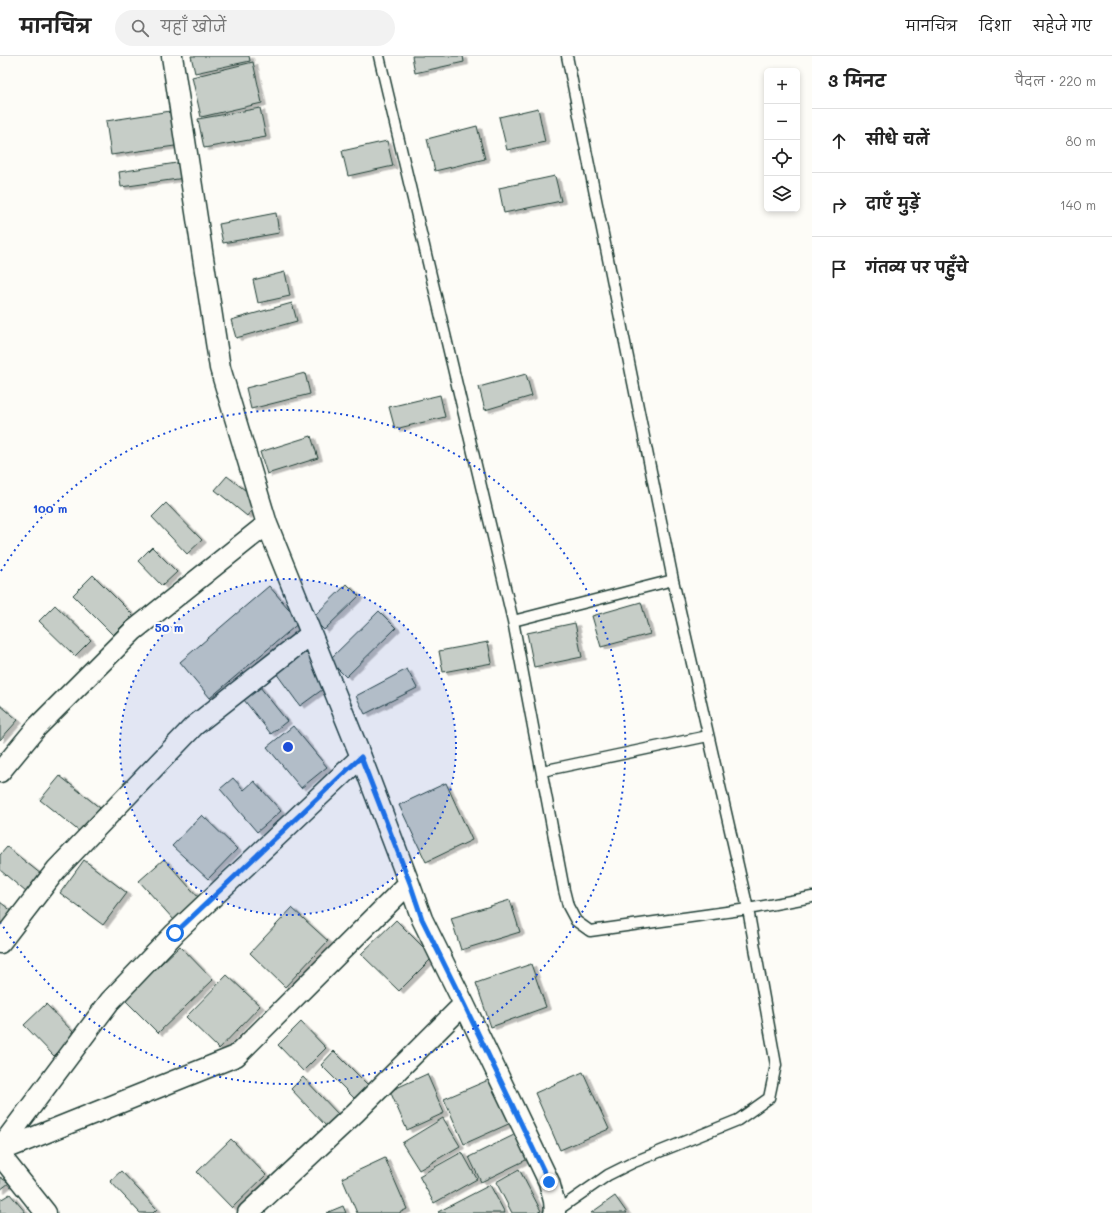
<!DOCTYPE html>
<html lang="hi">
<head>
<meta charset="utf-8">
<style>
  body { margin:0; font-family:Mali,"Playpen Sans Deva",sans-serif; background:#f2f2f2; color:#222 }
  .controls { position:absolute; right:12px; top:12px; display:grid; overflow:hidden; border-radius:6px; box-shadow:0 2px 6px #0003 }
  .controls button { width:36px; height:36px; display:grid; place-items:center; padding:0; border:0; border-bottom:1px solid #e0e0e0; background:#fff; color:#222; font:20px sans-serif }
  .stop { position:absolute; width:12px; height:12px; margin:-9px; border:3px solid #1a73e8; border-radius:50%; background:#fff }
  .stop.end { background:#1a73e8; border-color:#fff; box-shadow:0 1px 4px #0008 }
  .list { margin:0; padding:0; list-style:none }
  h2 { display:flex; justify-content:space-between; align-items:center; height:52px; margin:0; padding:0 16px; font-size:17px }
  h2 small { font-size:13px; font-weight:400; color:#767676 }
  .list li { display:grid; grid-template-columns:26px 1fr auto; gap:12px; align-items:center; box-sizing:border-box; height:64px; padding:0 16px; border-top:1px solid #e0e0e0 }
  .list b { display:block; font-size:15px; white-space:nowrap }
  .list em { font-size:13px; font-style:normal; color:#767676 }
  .icon { flex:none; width:22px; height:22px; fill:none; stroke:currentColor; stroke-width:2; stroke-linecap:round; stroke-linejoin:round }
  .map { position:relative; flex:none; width:812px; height:1157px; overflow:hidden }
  header { display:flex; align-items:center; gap:24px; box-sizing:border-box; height:56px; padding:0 20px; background:#fff; border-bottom:1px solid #e0e0e0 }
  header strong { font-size:19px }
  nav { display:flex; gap:22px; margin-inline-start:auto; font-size:14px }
  .search { width:280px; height:36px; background:#f2f2f2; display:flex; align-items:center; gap:10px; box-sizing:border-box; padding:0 14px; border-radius:22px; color:#767676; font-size:15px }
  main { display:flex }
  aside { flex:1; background:#fff }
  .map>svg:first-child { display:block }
  .building { fill:#c6cdc7; stroke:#1f3d34; filter:url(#shadow) }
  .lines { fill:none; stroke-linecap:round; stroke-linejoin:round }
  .lane-casing { stroke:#1f3d34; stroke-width:13 }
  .street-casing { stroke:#1f3d34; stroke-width:23 }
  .lane { stroke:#fdfcf7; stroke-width:10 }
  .street { stroke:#fdfcf7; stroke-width:20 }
  .route { stroke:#1a73e8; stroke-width:5 }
  .ring { fill:none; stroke:#1d4ed8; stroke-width:2; stroke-dasharray:2 4 }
  .centre { fill:#1d4ed8; stroke:#fdfcf7; stroke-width:2 }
  .ring-label { font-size:12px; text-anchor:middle; font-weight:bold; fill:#1d4ed8; stroke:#fdfcf7; stroke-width:4; stroke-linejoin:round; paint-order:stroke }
</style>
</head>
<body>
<header>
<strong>मानचित्र</strong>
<div class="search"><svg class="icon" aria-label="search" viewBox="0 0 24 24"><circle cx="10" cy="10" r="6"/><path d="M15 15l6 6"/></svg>यहाँ खोजें</div>
<nav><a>मानचित्र</a><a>दिशा</a><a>सहेजे गए</a></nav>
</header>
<main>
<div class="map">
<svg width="812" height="1157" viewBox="0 0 812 1157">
  <defs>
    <filter id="shadow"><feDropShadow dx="4.5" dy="2.5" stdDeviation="0" flood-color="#0004"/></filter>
  </defs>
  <rect width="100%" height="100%" fill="#fdfcf7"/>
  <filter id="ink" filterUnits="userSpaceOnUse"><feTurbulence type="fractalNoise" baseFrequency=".025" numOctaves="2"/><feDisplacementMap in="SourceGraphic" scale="8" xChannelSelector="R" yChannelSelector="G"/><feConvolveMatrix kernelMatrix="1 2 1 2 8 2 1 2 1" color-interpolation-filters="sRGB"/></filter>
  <g filter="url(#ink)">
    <path class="building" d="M 191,0 L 249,0 L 250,5 L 195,17 Z
      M 412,0 L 463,0 L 464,6 L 415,17 Z
      M 253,6 L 262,47 L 201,61 L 192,21 Z
      M 260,52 L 266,81 L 204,92 L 198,63 Z
      M 538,52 L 545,86 L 507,94 L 499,61 Z
      M 177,54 L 182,89 L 111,99 L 106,65 Z
      M 477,70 L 485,103 L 435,115 L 427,83 Z
      M 387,85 L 393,110 L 348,120 L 342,95 Z
      M 183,106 L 185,122 L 121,131 L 119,116 Z
      M 555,120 L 561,145 L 504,157 L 499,132 Z
      M 276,157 L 279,177 L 223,187 L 219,168 Z
      M 285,216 L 290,240 L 258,247 L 253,224 Z
      M 292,247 L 297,265 L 236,282 L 231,264 Z
      M 305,317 L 310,338 L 251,353 L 246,332 Z
      M 526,318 L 532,340 L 485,354 L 479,331 Z
      M 440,339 L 445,361 L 395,373 L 389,351 Z
      M 311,380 L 318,402 L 267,418 L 260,396 Z
      M 227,420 L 259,445 L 247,460 L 215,434 Z
      M 166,447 L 202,484 L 187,498 L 152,461 Z
      M 152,491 L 177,516 L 162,530 L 138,505 Z
      M 93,519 L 133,559 L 113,579 L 73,539 Z
      M 347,528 L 359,540 L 324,574 L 312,562 Z
      M 269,530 L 300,566 L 210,642 L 180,606 Z
      M 641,546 L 650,578 L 601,591 L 592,560 Z
      M 55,549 L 91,584 L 75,600 L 39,565 Z
      M 379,555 L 396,572 L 346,621 L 329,604 Z
      M 575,567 L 582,601 L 534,611 L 527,577 Z
      M 488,586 L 492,607 L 443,616 L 439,595 Z
      M 306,596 L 330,628 L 300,650 L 276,617 Z
      M 407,613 L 417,632 L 365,658 L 356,640 Z
      M 256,626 L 287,665 L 271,678 L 240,639 Z
      M 0,649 L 18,664 L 0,684 Z
      M 293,670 L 327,711 L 301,732 L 267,691 Z
      M 60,720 L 100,752 L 80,776 L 40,744 Z
      M 233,722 L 244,734 L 254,725 L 281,755 L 257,776 L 220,733 Z
      M 446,727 L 472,784 L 426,806 L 399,749 Z
      M 202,759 L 237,793 L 208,823 L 172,790 Z
      M 7,791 L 46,822 L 33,842 L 0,814 L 0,799 Z
      M 164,803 L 199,842 L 174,864 L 139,825 Z
      M 84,804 L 127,837 L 103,869 L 60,837 Z
      M 510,844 L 520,876 L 461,894 L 451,862 Z
      M 0,846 L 17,859 L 0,881 Z
      M 292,852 L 328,885 L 285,931 L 250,897 Z
      M 396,864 L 433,901 L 399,935 L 361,898 Z
      M 180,890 L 213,924 L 158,977 L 124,943 Z
      M 531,908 L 546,951 L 491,971 L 476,927 Z
      M 227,919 L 260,950 L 219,993 L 186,961 Z
      M 46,948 L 76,979 L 54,1000 L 24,969 Z
      M 301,966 L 326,992 L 303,1015 L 278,989 Z
      M 334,995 L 370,1031 L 357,1045 L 321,1009 Z
      M 583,1016 L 609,1073 L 560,1094 L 535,1037 Z
      M 427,1018 L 444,1057 L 407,1074 L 390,1035 Z
      M 303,1021 L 338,1058 L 326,1070 L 291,1033 Z
      M 493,1022 L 513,1066 L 464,1088 L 444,1043 Z
      M 443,1062 L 460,1090 L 419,1114 L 402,1087 Z
      M 518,1077 L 530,1102 L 481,1126 L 469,1101 Z
      M 231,1083 L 266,1119 L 232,1152 L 197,1116 Z
      M 462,1096 L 477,1123 L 434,1147 L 419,1120 Z
      M 385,1102 L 407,1153 L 399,1157 L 357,1157 L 342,1122 Z
      M 519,1113 L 541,1155 L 536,1157 L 512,1157 L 496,1126 Z
      M 121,1115 L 157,1153 L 153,1157 L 140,1157 L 110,1125 Z
      M 0,1121 L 9,1127 L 0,1134 Z
      M 490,1129 L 505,1157 L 439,1157 L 438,1156 Z
      M 10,1138 L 26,1157 L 0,1157 L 0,1144 Z
      M 615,1140 L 627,1157 L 591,1157 Z
      M 343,1150 L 346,1157 L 326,1157 Z"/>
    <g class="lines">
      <g class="lane-casing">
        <path id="lane" d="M 379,0 L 513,565 L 564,834 L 568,850 L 576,865 L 590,875 L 748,853 L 812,841
          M 513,565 L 673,524
          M 542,715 L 708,680
          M 555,1156 L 608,1119 L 634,1106 L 738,1064 L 769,1042 L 776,1009 L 748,853 L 673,524 L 567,0"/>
      </g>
      <g class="street-casing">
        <path id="street" d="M 0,716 L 37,671 L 133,575 L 267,468
          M 409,827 L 422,863 L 464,948 L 549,1126 L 554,1145 L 555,1156 L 554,1157
          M 0,887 L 56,814 L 194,670 L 311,578
          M 0,1092 L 110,945 L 175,877 L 361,701
          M 0,1095 L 236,1000 L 409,827 L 361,701 L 267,468 L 220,312 L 172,0
          M 0,1099 L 46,1157
          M 248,1157 L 355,1057 L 464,948"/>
      </g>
      <use href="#lane" class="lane"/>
      <use href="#street" class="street"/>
    </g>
  </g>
  <g class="lines" filter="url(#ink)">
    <path class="route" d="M 175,877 L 361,701 L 410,827 L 422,863 L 464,948 L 549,1126"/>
  </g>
  <circle cx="288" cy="691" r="168" fill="#1d4ed8" fill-opacity=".12"/>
  <g class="ring">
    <circle cx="288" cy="691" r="168"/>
    <path d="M1 515A337 337 0 1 1 1 867"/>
  </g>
  <circle cx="288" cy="691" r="6" class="centre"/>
  <g class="ring-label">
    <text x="50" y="457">100 m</text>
    <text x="169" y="576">50 m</text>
  </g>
</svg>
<div class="controls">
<button>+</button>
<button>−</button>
<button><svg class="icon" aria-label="locate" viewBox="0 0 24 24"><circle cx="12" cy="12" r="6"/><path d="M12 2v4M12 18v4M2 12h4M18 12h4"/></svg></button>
<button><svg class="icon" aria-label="layers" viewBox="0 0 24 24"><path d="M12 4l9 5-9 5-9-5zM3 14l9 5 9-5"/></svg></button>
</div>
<div class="stop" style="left:175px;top:877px"></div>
<div class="stop end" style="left:549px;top:1126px"></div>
</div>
<aside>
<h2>3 मिनट<small>पैदल · 220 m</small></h2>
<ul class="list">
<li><svg class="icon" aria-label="ahead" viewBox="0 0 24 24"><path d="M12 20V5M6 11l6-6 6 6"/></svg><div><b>सीधे चलें</b></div><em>80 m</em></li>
<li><svg class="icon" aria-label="right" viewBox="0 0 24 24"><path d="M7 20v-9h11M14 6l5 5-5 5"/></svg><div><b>दाएँ मुड़ें</b></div><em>140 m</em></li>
<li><svg class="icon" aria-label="arrive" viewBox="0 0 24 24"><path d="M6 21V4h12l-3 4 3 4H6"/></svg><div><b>गंतव्य पर पहुँचे</b></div></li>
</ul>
</aside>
</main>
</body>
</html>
